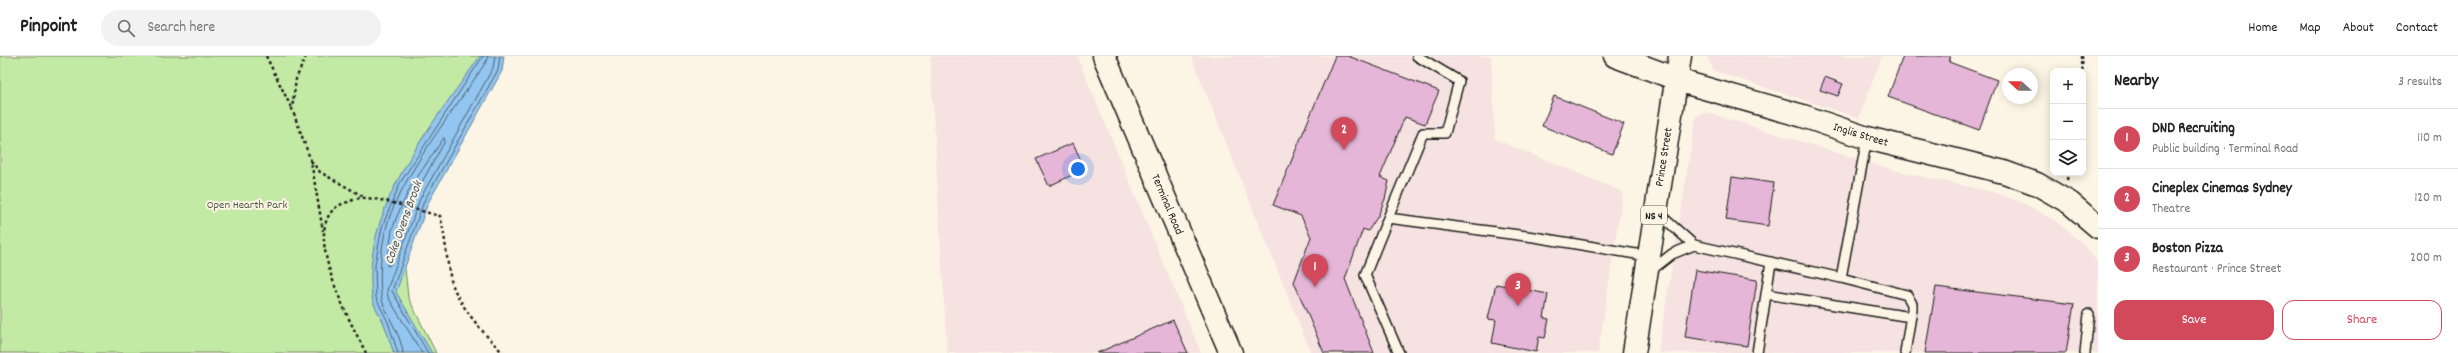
<!DOCTYPE html>
<html lang="en">
<head>
<meta charset="utf-8">
<style>
  body { margin:0; font-family:Dekko,sans-serif; background:#f2f2f2; color:#222 }
  .controls { position:absolute; right:12px; top:12px; display:grid; overflow:hidden; border-radius:8px; box-shadow:0 2px 10px #0003 }
  .controls button { width:36px; height:36px; display:grid; place-items:center; padding:0; border:0; border-bottom:1px solid #e0e0e0; background:#fff; color:#222; font:20px sans-serif }
  .compass { position:absolute; left:2002px; top:12px; width:36px; height:36px; border-radius:50%; background:#fff; box-shadow:0 2px 10px #0003; rotate:291deg }
  .you { position:absolute; left:1078px; top:113px; width:14px; height:14px; margin:-10px; border:3px solid #fff; border-radius:50%; background:#1a73e8; box-shadow:0 0 0 6px #1a73e833 }
  .badge { display:grid; place-items:center; width:26px; height:26px; border-radius:50%; background:#d1495b; color:#fff; font-size:13px; font-weight:700 }
  .pin { position:absolute; translate:-50% -33px; filter:drop-shadow(0 1px 2px #0008) }
  .pin::after { content:''; position:absolute; top:21px; width:14px; height:12px; background:inherit; clip-path:polygon(0 0,100% 0,50% 100%) }
  .list { margin:0; padding:0; list-style:none }
  h2 { display:flex; justify-content:space-between; align-items:center; height:52px; margin:0; padding:0 16px; font-size:17px }
  h2 small { font-size:13px; font-weight:400; color:#767676 }
  .list li { display:grid; grid-template-columns:26px 1fr auto; gap:12px; align-items:center; box-sizing:border-box; height:60px; padding:0 16px; border-top:1px solid #e0e0e0 }
  .list b { display:block; font-size:15px; white-space:nowrap }
  .list p { margin:0; font-size:13px; white-space:nowrap; color:#767676 }
  .list em { font-size:13px; font-style:normal; color:#767676 }
  .actions { display:flex; gap:8px; padding:12px 16px }
  .actions a { flex:1; padding:9px 0; border:1px solid #d1495b; border-radius:12px; text-align:center; font-size:14px; color:#d1495b }
  .actions .main { background:#d1495b; color:#fff }
  .icon { flex:none; width:22px; height:22px; fill:none; stroke:currentColor; stroke-width:2; stroke-linecap:round; stroke-linejoin:round }
  .map { position:relative; flex:none; width:2098px; height:297px; overflow:hidden }
  header { display:flex; align-items:center; gap:24px; box-sizing:border-box; height:56px; padding:0 20px; background:#fff; border-bottom:1px solid #e0e0e0 }
  header strong { font-size:19px }
  nav { display:flex; gap:22px; margin-inline-start:auto; font-size:14px }
  .search { width:280px; height:36px; background:#f2f2f2; display:flex; align-items:center; gap:10px; box-sizing:border-box; padding:0 14px; border-radius:22px; color:#767676; font-size:15px }
  main { display:flex }
  aside { flex:1; background:#fff }
  .map>svg:first-child { display:block }
  .built { fill:#f5e2e1 }
  .green { fill:#c3eaa4; stroke:#708360 }
  .water { fill:#92c5ef; stroke:#63819b }
  .lines { fill:none; stroke-linecap:round; stroke-linejoin:round }
  .shore { stroke:#4b6070; stroke-width:1 }
  .building { fill:#e5b6d7; stroke:#1c1c1c }
  .lane-casing { stroke:#1c1c1c; stroke-width:12 }
  .secondary-casing { stroke:#1c1c1c; stroke-width:25 }
  .primary-casing { stroke:#1c1c1c; stroke-width:25 }
  .path { stroke:#1c1c1c; stroke-width:2.5; stroke-dasharray:3 3; stroke-linecap:butt }
  .lane { stroke:#fcf5e5; stroke-width:9 }
  .secondary { stroke:#fcf5e5; stroke-width:22 }
  .primary { stroke:#fcf5e5; stroke-width:22 }
  .labels { text-anchor:middle; stroke-width:4; stroke-linejoin:round; paint-order:stroke }
  .shield { fill:#fcf5e5; stroke:#5f5d58; stroke-width:1 }
  .shield-label { font-size:11px; font-weight:bold; fill:#1c1c1c }
  .street-label { font-size:12px; fill:#1c1c1c; stroke:#fcf5e5 }
  .park-label { font-size:12px; fill:#4e5a45; stroke:#fcf5e5 }
  .water-label { font-size:13px; font-style:italic; fill:#455766; stroke:#fcf5e5 }
</style>
</head>
<body>
<header>
<strong>Pinpoint</strong>
<div class="search"><svg class="icon" aria-label="search" viewBox="0 0 24 24"><circle cx="10" cy="10" r="6"/><path d="M15 15l6 6"/></svg>Search here</div>
<nav><a>Home</a><a>Map</a><a>About</a><a>Contact</a></nav>
</header>
<main>
<div class="map">
<svg width="2098" height="297" viewBox="0 0 2098 297">
  <rect width="100%" height="100%" fill="#fcf5e5"/>
  <filter id="ink" filterUnits="userSpaceOnUse"><feTurbulence type="fractalNoise" baseFrequency=".025" numOctaves="2"/><feDisplacementMap in="SourceGraphic" scale="8" xChannelSelector="R" yChannelSelector="G"/><feConvolveMatrix kernelMatrix="1 2 1 2 8 2 1 2 1" color-interpolation-filters="sRGB"/></filter>
  <g filter="url(#ink)">
    <path class="built" d="M 930,0 L 1077,0 L 1201,297 L 947,297 Z
      M 1191,0 L 1491,0 L 1495,83 L 1623,136 L 1598,297 L 1311,297 Z
      M 1707,0 L 1882,0 L 1859,62 L 1714,15 Z
      M 1705,56 L 1893,114 L 1997,137 L 2027,149 L 2057,166 L 2083,188 L 2098,207 L 2098,297 L 1658,297 L 1696,61 Z"/>
    <path class="green" d="M 0,0 L 493,0 L 401,175 L 408,241 L 436,297 L 0,297 Z"/>
    <path class="water" d="M 480,0 L 504,0 L 502,15 L 428,147 L 396,236 L 432,297 L 394,297 C 390,288 388,278 384,268 C 381,260 373,250 372,241 C 361,150 432,70 480,0 Z"/>
    <g class="lines">
      <path class="shore" d="M 444,82 L 445,85 L 414,140 L 390,209 L 387,210 L 392,174 L 397,160 L 410,132 Z
        M 398,297 L 388,266 L 376,242 L 375,209 L 382,171 L 400,127 L 483,0
        M 403,297 C 402,278 381,252 381,238 C 379,211 381,183 391,157 C 412,106 455,53 486,6 L 488,0
        M 422,297 L 388,241 L 387,234 L 420,143 L 493,12 L 495,0
        M 428,297 L 392,235 L 424,145 L 498,14 L 500,0"/>
    </g>
    <path class="building" d="M 1335,0 L 1348,0 L 1439,35 L 1425,68 L 1405,61 L 1380,121 L 1389,125 L 1385,143 L 1378,160 L 1368,175 L 1363,173 L 1345,223 L 1374,297 L 1324,297 L 1294,226 L 1311,181 L 1301,160 L 1273,149 Z
      M 1903,0 L 1951,0 L 1949,6 L 1997,24 L 1979,74 L 1888,41 Z
      M 1825,21 L 1843,28 L 1838,40 L 1820,34 Z
      M 1554,40 L 1624,68 L 1612,98 L 1542,70 Z
      M 1073,87 L 1085,113 L 1049,130 L 1036,103 Z
      M 1732,121 L 1774,127 L 1768,170 L 1726,164 Z
      M 1695,214 L 1757,224 L 1747,290 L 1685,281 Z
      M 1496,228 L 1548,238 L 1544,262 L 1549,263 L 1545,282 L 1539,281 L 1536,296 L 1492,287 L 1496,264 L 1488,263 Z
      M 1936,231 L 2074,248 L 2066,297 L 1925,297 Z
      M 1173,264 L 1188,297 L 1097,297 Z"/>
    <g class="lines">
      <g class="lane-casing">
        <path id="lane" d="M 1657,156 L 1694,189 L 1841,222 L 1907,239 L 1912,248 L 1912,253 L 1905,297
          M 1388,162 L 1423,77 L 1445,77 L 1459,25 L 1417,0
          M 1649,216 L 1672,198 L 1694,189
          M 1841,222 L 1867,82
          M 1766,238 L 1911,261
          M 1399,297 L 1365,219 L 1388,162 L 1534,181 L 1648,200
          M 1757,297 L 1771,206
          M 2085,297 L 2089,258"/>
      </g>
      <g class="secondary-casing">
        <path id="secondary" d="M 1104,0 L 1231,297
          M 1615,0 L 1690,28 L 1803,60 L 1867,82 L 2004,116 L 2037,128 L 2070,147 L 2098,171"/>
      </g>
      <g class="primary-casing">
        <path id="primary" d="M 1634,297 L 1680,0"/>
      </g>
      <path class="path" d="M 266,0 L 292,53
        M 306,0 L 296,23 L 292,53 L 311,105 L 323,175
        M 2082,0 L 2083,37
        M 311,105 L 320,116 L 364,141
        M 2067,124 L 2068,117
        M 366,297 C 351,267 291,160 348,146 C 353,144 360,141 365,142 C 390,144 416,154 440,160 C 446,181 446,203 451,224 C 458,249 485,279 503,297"/>
      <use href="#lane" class="lane"/>
      <use href="#secondary" class="secondary"/>
      <use href="#primary" class="primary"/>
    </g>
  </g>
  <g class="labels">
    <rect class="shield" x="1641" y="150" width="26" height="18" rx="3"/>
    <g class="shield-label">
      <text x="1654" y="163">NS 4</text>
    </g>
    <g class="street-label">
      <text transform="translate(1861 78) rotate(17)" y="4">Inglis Street</text>
      <text transform="translate(1663 101) rotate(-81)" y="4">Prince Street</text>
      <text transform="translate(1168 148) rotate(67)" y="4">Terminal Road</text>
    </g>
    <g class="park-label">
      <text x="247" y="152">Open Hearth Park</text>
    </g>
    <g class="water-label">
      <text transform="translate(402 166) rotate(-70)" y="5">Coke Ovens Brook</text>
    </g>
  </g>
</svg>
<div class="controls">
<button>+</button>
<button>−</button>
<button><svg class="icon" aria-label="layers" viewBox="0 0 24 24"><path d="M12 4l9 5-9 5-9-5zM3 14l9 5 9-5"/></svg></button>
</div>
<svg class="compass" viewBox="-18 -18 36 36"><path d="M0-13l5 13h-10z" fill="#e53935"/><path d="M0 13l5-13h-10z" fill="#767676"/></svg>
<div class="you"></div>
<div class="pin badge" style="left:1315px;top:231px">1</div>
<div class="pin badge" style="left:1344px;top:94px">2</div>
<div class="pin badge" style="left:1518px;top:250px">3</div>
</div>
<aside>
<h2>Nearby<small>3 results</small></h2>
<ul class="list">
<li><span class="badge">1</span><div><b>DND Recruiting</b><p>Public building · Terminal Road</p></div><em>110 m</em></li>
<li><span class="badge">2</span><div><b>Cineplex Cinemas Sydney</b><p>Theatre</p></div><em>120 m</em></li>
<li><span class="badge">3</span><div><b>Boston Pizza</b><p>Restaurant · Prince Street</p></div><em>200 m</em></li>
</ul>
<div class="actions"><a class="main">Save</a><a>Share</a></div>
</aside>
</main>
</body>
</html>
